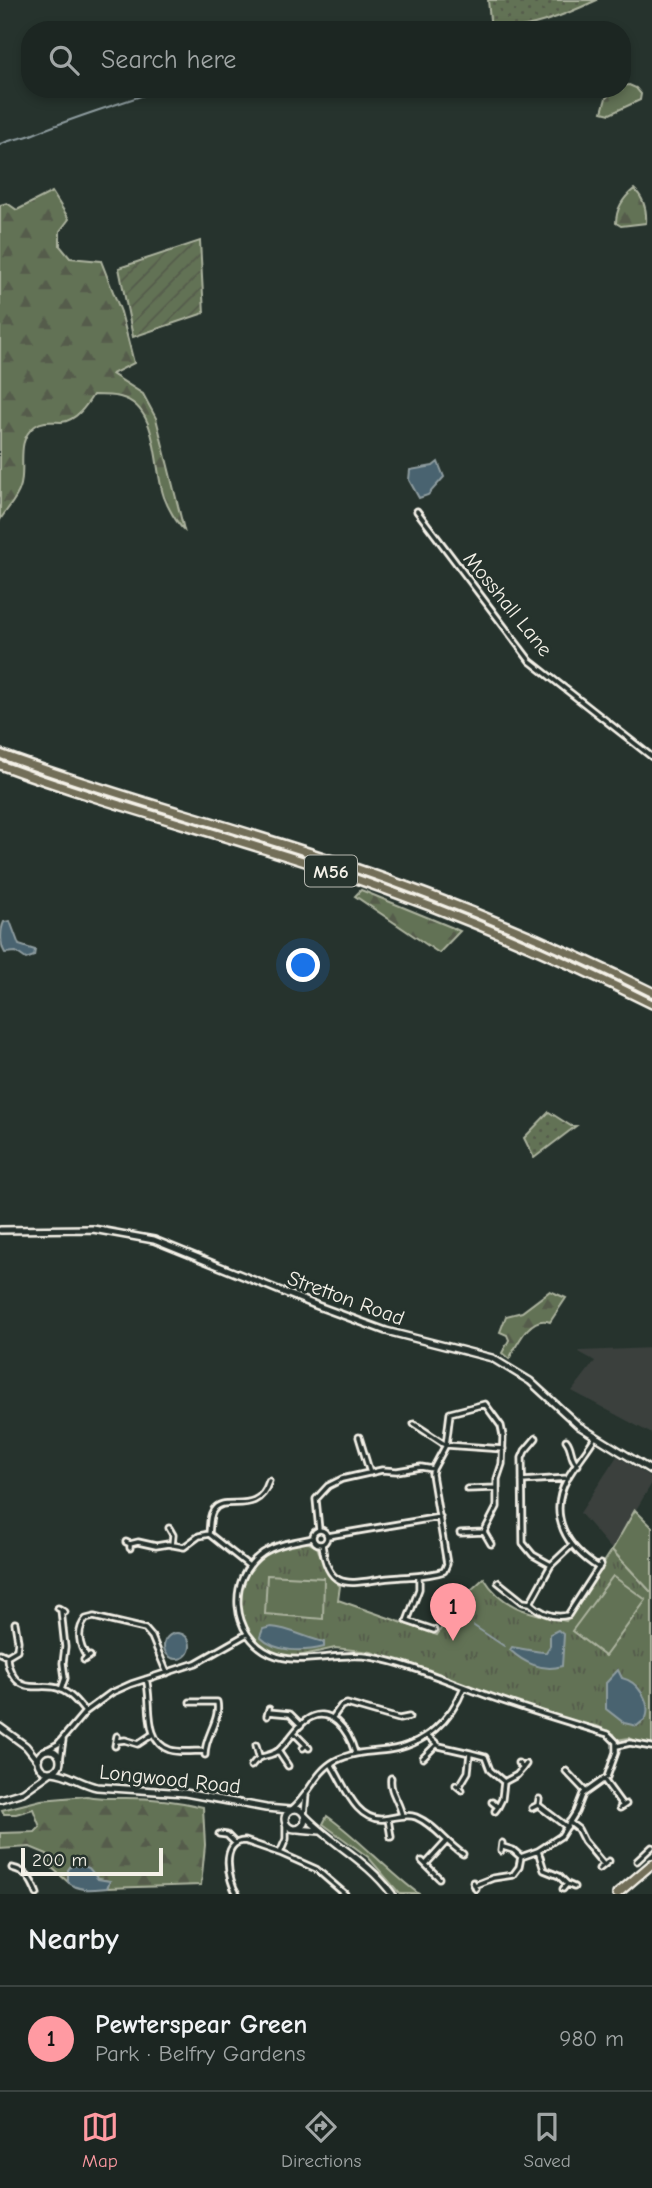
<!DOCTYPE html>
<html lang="en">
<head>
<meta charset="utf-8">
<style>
  body { margin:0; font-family:"Comic Neue",sans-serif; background:#252e2a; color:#f1f3f6 }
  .scale { position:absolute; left:21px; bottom:18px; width:142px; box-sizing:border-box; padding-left:7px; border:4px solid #f4f1e8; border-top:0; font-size:19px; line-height:24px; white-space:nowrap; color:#f4f1e8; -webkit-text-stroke:5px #26332d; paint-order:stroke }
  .you { position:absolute; left:304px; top:966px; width:24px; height:24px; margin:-18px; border:5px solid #fff; border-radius:50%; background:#1a73e8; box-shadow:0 0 0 10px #1a73e833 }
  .badge { display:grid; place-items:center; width:46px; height:46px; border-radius:50%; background:#ff9aa2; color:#111; font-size:23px; font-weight:700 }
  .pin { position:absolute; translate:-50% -58px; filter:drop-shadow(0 2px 4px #0008) }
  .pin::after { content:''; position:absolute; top:37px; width:24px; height:21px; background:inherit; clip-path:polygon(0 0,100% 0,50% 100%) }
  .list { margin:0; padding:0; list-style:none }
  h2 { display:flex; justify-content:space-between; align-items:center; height:91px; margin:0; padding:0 28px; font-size:30px }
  h2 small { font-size:23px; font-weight:400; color:#a0a5a5 }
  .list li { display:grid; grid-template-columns:46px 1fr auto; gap:21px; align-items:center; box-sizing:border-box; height:105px; padding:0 28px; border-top:2px solid #3a4340 }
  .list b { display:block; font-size:26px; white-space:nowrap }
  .list p { margin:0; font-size:23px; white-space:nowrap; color:#a0a5a5 }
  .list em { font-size:23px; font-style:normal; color:#a0a5a5 }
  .icon { flex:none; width:38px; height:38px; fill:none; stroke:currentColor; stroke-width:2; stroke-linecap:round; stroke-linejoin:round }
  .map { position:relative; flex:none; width:652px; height:1894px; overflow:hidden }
  .search { position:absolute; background:#1c2622; box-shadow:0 4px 10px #0003; left:21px; right:21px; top:21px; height:77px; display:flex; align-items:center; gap:18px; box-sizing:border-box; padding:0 24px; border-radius:28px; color:#a0a5a5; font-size:26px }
  .sheet { height:196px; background:#1c2622 }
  nav { display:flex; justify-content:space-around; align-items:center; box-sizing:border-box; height:98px; border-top:2px solid #3a4340; background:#1c2622; font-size:19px; color:#a0a5a5 }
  nav a { display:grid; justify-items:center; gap:4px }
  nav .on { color:#ff9aa2 }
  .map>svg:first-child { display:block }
  .built { fill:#3a403d }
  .grass { fill:url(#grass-dots); stroke:#abb29e; stroke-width:2 }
  .forest { fill:url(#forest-firs); stroke:#abb29e; stroke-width:2 }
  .park { fill:url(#park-tufts); stroke:#abb29e; stroke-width:2 }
  .garden { fill:url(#garden-furrows); stroke:#abb29e; stroke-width:2 }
  .pitch { fill:#627254; stroke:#abb29e; stroke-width:2 }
  .water { fill:#4a646f; stroke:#8e9c9f; stroke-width:2 }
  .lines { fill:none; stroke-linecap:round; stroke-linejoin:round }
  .stream { stroke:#8e9c9f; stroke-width:2 }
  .street-casing { stroke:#f4f1e8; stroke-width:9 }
  .secondary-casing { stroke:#f4f1e8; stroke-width:10 }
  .highway-casing { stroke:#f4f1e8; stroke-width:12 }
  .street { stroke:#26332d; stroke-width:3.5 }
  .secondary { stroke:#26332d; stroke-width:5 }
  .highway { stroke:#726e59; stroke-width:7 }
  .labels { text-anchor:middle; stroke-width:6; stroke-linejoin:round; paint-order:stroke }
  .shield { fill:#26332d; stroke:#b6b8b0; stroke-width:2 }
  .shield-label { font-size:19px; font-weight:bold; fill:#f4f1e8 }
  .street-label { font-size:21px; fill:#f4f1e8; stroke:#26332d }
</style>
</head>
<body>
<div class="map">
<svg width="652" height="1894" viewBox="0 0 652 1894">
  <defs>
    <pattern id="grass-dots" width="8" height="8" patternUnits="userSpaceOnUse" patternTransform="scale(1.75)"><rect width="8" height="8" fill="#627254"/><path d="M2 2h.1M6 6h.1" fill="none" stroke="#545b4c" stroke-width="1.8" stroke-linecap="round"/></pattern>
    <pattern id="forest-firs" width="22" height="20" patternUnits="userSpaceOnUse" patternTransform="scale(1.75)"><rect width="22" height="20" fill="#627254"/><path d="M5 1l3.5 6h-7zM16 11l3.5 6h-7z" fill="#545b4c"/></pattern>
    <pattern id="park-tufts" width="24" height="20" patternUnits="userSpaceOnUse" patternTransform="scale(1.75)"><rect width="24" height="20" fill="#627254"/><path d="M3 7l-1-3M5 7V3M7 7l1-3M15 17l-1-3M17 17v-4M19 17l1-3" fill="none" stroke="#545b4c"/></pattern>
    <pattern id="garden-furrows" width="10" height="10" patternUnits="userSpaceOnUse" patternTransform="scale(1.75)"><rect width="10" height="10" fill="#627254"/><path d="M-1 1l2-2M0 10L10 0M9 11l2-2" fill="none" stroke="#545b4c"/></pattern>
  </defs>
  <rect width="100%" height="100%" fill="#26332d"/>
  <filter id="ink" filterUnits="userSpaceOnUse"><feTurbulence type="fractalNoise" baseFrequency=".0143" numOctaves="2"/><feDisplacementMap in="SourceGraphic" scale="14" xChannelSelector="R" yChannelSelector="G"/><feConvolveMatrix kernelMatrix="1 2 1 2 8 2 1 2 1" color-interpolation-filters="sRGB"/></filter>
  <g filter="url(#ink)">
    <path class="built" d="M 652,1348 L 652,1434 L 572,1391 L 595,1361 L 579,1352 L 580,1351 Z
      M 617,1456 L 652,1478 L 652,1483 L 612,1550 L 580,1513 Z"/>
    <path class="grass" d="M 488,0 L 597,0 C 563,16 528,30 491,30 Z
      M 549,1112 L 571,1126 L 576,1126 L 534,1158 L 524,1138 Z"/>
    <path class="forest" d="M 629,85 L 636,88 L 641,94 L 640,100 L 610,114 L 602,112 L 606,98 L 615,89 L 622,89 L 622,86 Z
      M 634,189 C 644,198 647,209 646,223 L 621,226 L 616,223 C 616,209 623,198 634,189 Z
      M 52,192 L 69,219 L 60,231 L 60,246 L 70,258 L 101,261 L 121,312 L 134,363 L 112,374 L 143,394 L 156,418 L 184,530 C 176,522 168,508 164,497 C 153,467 160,407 120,397 C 112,395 102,395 93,395 C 86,406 76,421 61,422 C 52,422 43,420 35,426 C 14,441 27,469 20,488 C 17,499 6,510 0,520 L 0,205 L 7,203 L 17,210 Z
      M 361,890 L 451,927 L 460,931 L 439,953 L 355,896 Z
      M 550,1291 L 566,1298 L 550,1322 C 530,1314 517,1345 509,1359 L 502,1353 L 509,1340 L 507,1335 L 500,1332 L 506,1316 L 522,1312 Z
      M 87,1796 C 101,1799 112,1798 126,1798 C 152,1798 178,1801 203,1807 L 205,1845 L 201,1885 L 107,1888 L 109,1881 L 98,1879 L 89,1869 L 71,1866 L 68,1870 L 68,1882 L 51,1867 L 47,1854 L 30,1847 L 0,1849 L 0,1833 L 35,1832 L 40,1827 L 33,1809 L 16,1814 L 4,1814 L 2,1810 L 41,1800 Z
      M 327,1816 C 360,1839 386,1870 419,1894 L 400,1894 L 368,1857 L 323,1824 Z"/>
    <path class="park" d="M 296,1541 L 309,1543 L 317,1547 L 328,1574 L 340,1586 L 338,1600 L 437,1635 L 457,1603 L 484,1578 C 503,1610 533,1613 566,1621 L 612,1550 L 652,1593 L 652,1747 L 629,1738 L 616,1740 L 614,1734 L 597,1726 L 570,1722 L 371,1652 L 335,1648 L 290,1658 L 275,1654 L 257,1645 L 240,1620 L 236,1594 L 238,1584 L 249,1563 L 269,1550 Z"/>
    <path class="garden" d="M 200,241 L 204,313 L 133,337 L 119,268 Z"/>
    <path class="pitch" d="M 635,1510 L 652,1527 L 652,1593 L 612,1550 Z
      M 267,1575 L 324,1578 L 323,1619 L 265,1614 Z
      M 613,1576 L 646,1600 L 605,1656 L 572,1631 Z"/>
    <path class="water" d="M 438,462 L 444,477 L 428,495 L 419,498 L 409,480 L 410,470 L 433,466 Z
      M 10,921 L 19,945 L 35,950 L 34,956 L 26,959 L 16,952 L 5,953 C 0,945 0,930 4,922 Z
      M 271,1627 C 289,1628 306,1638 324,1642 L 324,1647 C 304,1652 276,1653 260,1637 L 263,1629 Z
      M 558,1630 L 564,1635 L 562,1666 C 543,1672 524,1663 510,1650 L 512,1647 C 518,1648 542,1653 546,1652 L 550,1646 L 550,1634 Z
      M164 1646a13 13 0 1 1 26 0a13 13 0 1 1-26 0Z
      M 618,1670 L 622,1678 C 637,1681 652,1702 646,1718 C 644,1721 640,1723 637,1726 L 624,1723 L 606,1709 L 606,1683 Z
      M 81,1865 L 89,1868 L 98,1879 L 110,1881 L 107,1888 C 94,1889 79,1892 68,1882 L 68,1870 L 71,1866 Z"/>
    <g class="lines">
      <path class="stream" d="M 0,145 C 9,139 21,139 31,135 C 74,117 118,104 162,89
        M 474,1626 L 504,1646"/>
      <g class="street-casing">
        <path id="street" d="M 417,511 L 530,661 L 652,757
          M 414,1424 L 446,1445 L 503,1449
          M 359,1437 L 370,1473
          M 595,1437 C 587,1451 575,1464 567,1479 C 547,1516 567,1548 599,1568
          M 536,1438 L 525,1451 L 522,1458 L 523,1543 L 533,1555 L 551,1565
          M 566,1440 C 573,1448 569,1458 578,1465
          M 522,1481 L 568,1478
          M 467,1489 L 497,1488
          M 169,1528 L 173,1535 L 172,1545
          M313 1537a7 7 0 1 1 14 0a7 7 0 1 1-14 0Z
          M 319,1530 L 316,1499 L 328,1486 L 342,1479 L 382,1470 L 397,1471 L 421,1467 L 433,1469
          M 484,1532 L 491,1544
          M 328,1536 L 440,1517
          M 313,1538 C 297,1541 277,1544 263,1553 C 226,1578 231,1636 271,1654 C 300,1667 338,1651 371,1657 C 401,1662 433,1675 462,1686 C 507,1704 561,1720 608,1734 L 616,1742 L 616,1752 L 607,1777 L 583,1794 L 576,1812 L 561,1836 L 538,1851 L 521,1857 L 519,1867 L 513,1875 L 493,1878 L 475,1885
          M 126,1542 L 130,1544 L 130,1548
          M 130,1544 L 138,1542 L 156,1546 L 168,1544 L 184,1547 L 199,1536 L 209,1534
          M 322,1544 C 328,1595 352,1582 390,1578 C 408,1576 427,1577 444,1571 L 447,1564 L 432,1474 L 433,1469 L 446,1445 L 450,1413 L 485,1404 L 501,1426 L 503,1436 L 502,1464 L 497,1479 L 497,1507 L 484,1532 L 460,1533
          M 249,1566 L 209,1534 C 210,1527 209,1517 213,1511 C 224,1492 257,1519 269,1481
          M 419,1576 L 419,1589 L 407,1621 L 434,1630
          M 498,1582 L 523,1602 L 530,1603
          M 530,1603 C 541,1613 553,1619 568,1615 L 601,1564
          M 530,1603 L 551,1565 L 571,1546
          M 58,1608 L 65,1612
          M 0,1653 L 7,1656 L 17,1650 L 18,1641 L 15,1623
          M 7,1656 C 7,1664 9,1670 14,1677 C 26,1694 44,1682 60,1689 C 71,1694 78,1703 85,1712
          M 87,1657 C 79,1646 76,1630 86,1619 L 94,1617 L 145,1629 L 152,1637 L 167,1673
          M 84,1660 L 90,1656
          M 146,1679 C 153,1701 142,1741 170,1750 C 180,1753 194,1751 204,1751
          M 61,1690 L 65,1678 L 63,1663 L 65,1647 L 61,1610
          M 190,1702 L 217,1702 C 221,1720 204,1737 205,1755
          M 268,1712 L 290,1714 L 301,1725
          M 267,1716 L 269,1709
          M 333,1717 L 341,1706 L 347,1704 L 399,1719 L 409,1717
          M 295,1734 L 306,1745
          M 427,1735 L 439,1746 L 470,1753 L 468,1772 L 459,1787
          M 117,1741 L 125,1740 L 138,1744 L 153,1734
          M 256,1745 L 259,1756
          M 115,1746 L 117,1736
          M 617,1746 L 630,1743 L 652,1747
          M 303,1748 L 306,1745 L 309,1748
          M 47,1750 L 58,1744 L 85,1712 L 111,1693 L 131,1684 L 196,1663 L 247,1634
          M 278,1751 L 288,1766
          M 470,1753 L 485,1757 L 490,1770 L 504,1782
          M 423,1758 L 436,1745
          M 60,1760 L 63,1740
          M 518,1763 L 523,1768 L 526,1764
          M 331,1764 C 344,1783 355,1822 384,1819 C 394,1818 406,1813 416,1817 C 435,1825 446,1843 463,1854
          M 251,1766 C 261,1752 268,1759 279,1750 C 289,1741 295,1729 305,1721 C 330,1702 349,1732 355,1753
          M 566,1771 L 585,1791
          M 391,1778 C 389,1792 400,1802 402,1816
          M 604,1780 L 623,1806
          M 456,1785 L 462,1790
          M 492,1802 L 498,1807 L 495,1811
          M 538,1805 L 567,1827
          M 498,1807 L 502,1799 L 504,1782 L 517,1775 L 523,1768
          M 532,1808 L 538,1805 L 539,1799
          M 620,1808 L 626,1804
          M 292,1809 C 309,1795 315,1772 335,1761 C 352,1752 370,1752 388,1750 C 425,1745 451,1720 464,1687
          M 304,1815 L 306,1794
          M 388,1819 L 391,1837
          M 569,1822 L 578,1829 L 584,1841 L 604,1865
          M 219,1834 L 227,1835 L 235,1843
          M 503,1847 L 513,1850 L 521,1857
          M 501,1851 L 502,1843
          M 538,1851 L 544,1870 L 559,1876 L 567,1884
          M 280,1853 L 316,1869 L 345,1894
          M 422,1861 L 439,1878
          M 637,1861 L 652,1847
          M 426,1864 L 447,1841
          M 12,1868 C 27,1871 32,1881 37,1894
          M 599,1869 L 609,1861
          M 473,1882 L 476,1889
          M 563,1889 L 567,1884 L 574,1887
          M 237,1894 C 228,1880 220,1841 245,1841 L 280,1853 L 286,1839 L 286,1824"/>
      </g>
      <g class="secondary-casing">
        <path id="secondary" d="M 0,1230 L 93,1229 L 154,1240 L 318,1306 L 386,1331 L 492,1358 L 530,1381 L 579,1426 L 652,1471
          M 0,1727 L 26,1746 L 38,1761
          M38 1761a11 11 0 1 1 22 0a11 11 0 1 1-22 0Z
          M 52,1772 C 68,1773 81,1784 97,1787 L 185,1793 L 266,1808 L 290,1810
          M 0,1799 L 23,1792 L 50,1773
          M285 1819a10 10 0 1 1 20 0a10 10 0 1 1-20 0Z
          M 305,1816 C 333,1845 367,1860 392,1894
          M 298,1829 L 320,1831"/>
      </g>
      <g class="highway-casing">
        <path id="highway" d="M 0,754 C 111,795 226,824 338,862 C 446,899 550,941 652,992
          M 0,765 C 111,806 226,835 339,873 C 446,910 551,953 652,1004
          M 617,1894 L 652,1864"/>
      </g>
      <use href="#street" class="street"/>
      <use href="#secondary" class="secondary"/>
      <use href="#highway" class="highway"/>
    </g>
  </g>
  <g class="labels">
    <rect class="shield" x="305" y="855.5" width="52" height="31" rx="5"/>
    <g class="shield-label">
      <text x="331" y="878">M56</text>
    </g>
    <g class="street-label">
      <text transform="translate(508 604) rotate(51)" y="7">Mosshall Lane</text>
      <text transform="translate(346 1298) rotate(20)" y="7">Stretton Road</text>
      <text transform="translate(170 1779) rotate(6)" y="7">Longwood Road</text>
    </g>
  </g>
</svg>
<div class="scale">200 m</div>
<div class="you"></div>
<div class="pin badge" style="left:453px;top:1641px">1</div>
<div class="search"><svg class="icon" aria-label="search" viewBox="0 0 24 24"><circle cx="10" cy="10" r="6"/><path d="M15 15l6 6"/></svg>Search here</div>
</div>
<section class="sheet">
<h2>Nearby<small></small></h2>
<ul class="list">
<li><span class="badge">1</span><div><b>Pewterspear Green</b><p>Park · Belfry Gardens</p></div><em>980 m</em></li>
</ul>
</section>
<nav>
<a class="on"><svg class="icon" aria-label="map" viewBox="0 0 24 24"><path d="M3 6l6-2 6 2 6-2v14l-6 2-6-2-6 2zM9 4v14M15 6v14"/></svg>Map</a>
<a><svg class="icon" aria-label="directions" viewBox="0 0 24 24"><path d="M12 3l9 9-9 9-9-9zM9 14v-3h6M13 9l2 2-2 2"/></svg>Directions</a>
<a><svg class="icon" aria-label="saved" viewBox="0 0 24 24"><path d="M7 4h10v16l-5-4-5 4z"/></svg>Saved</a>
</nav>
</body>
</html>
